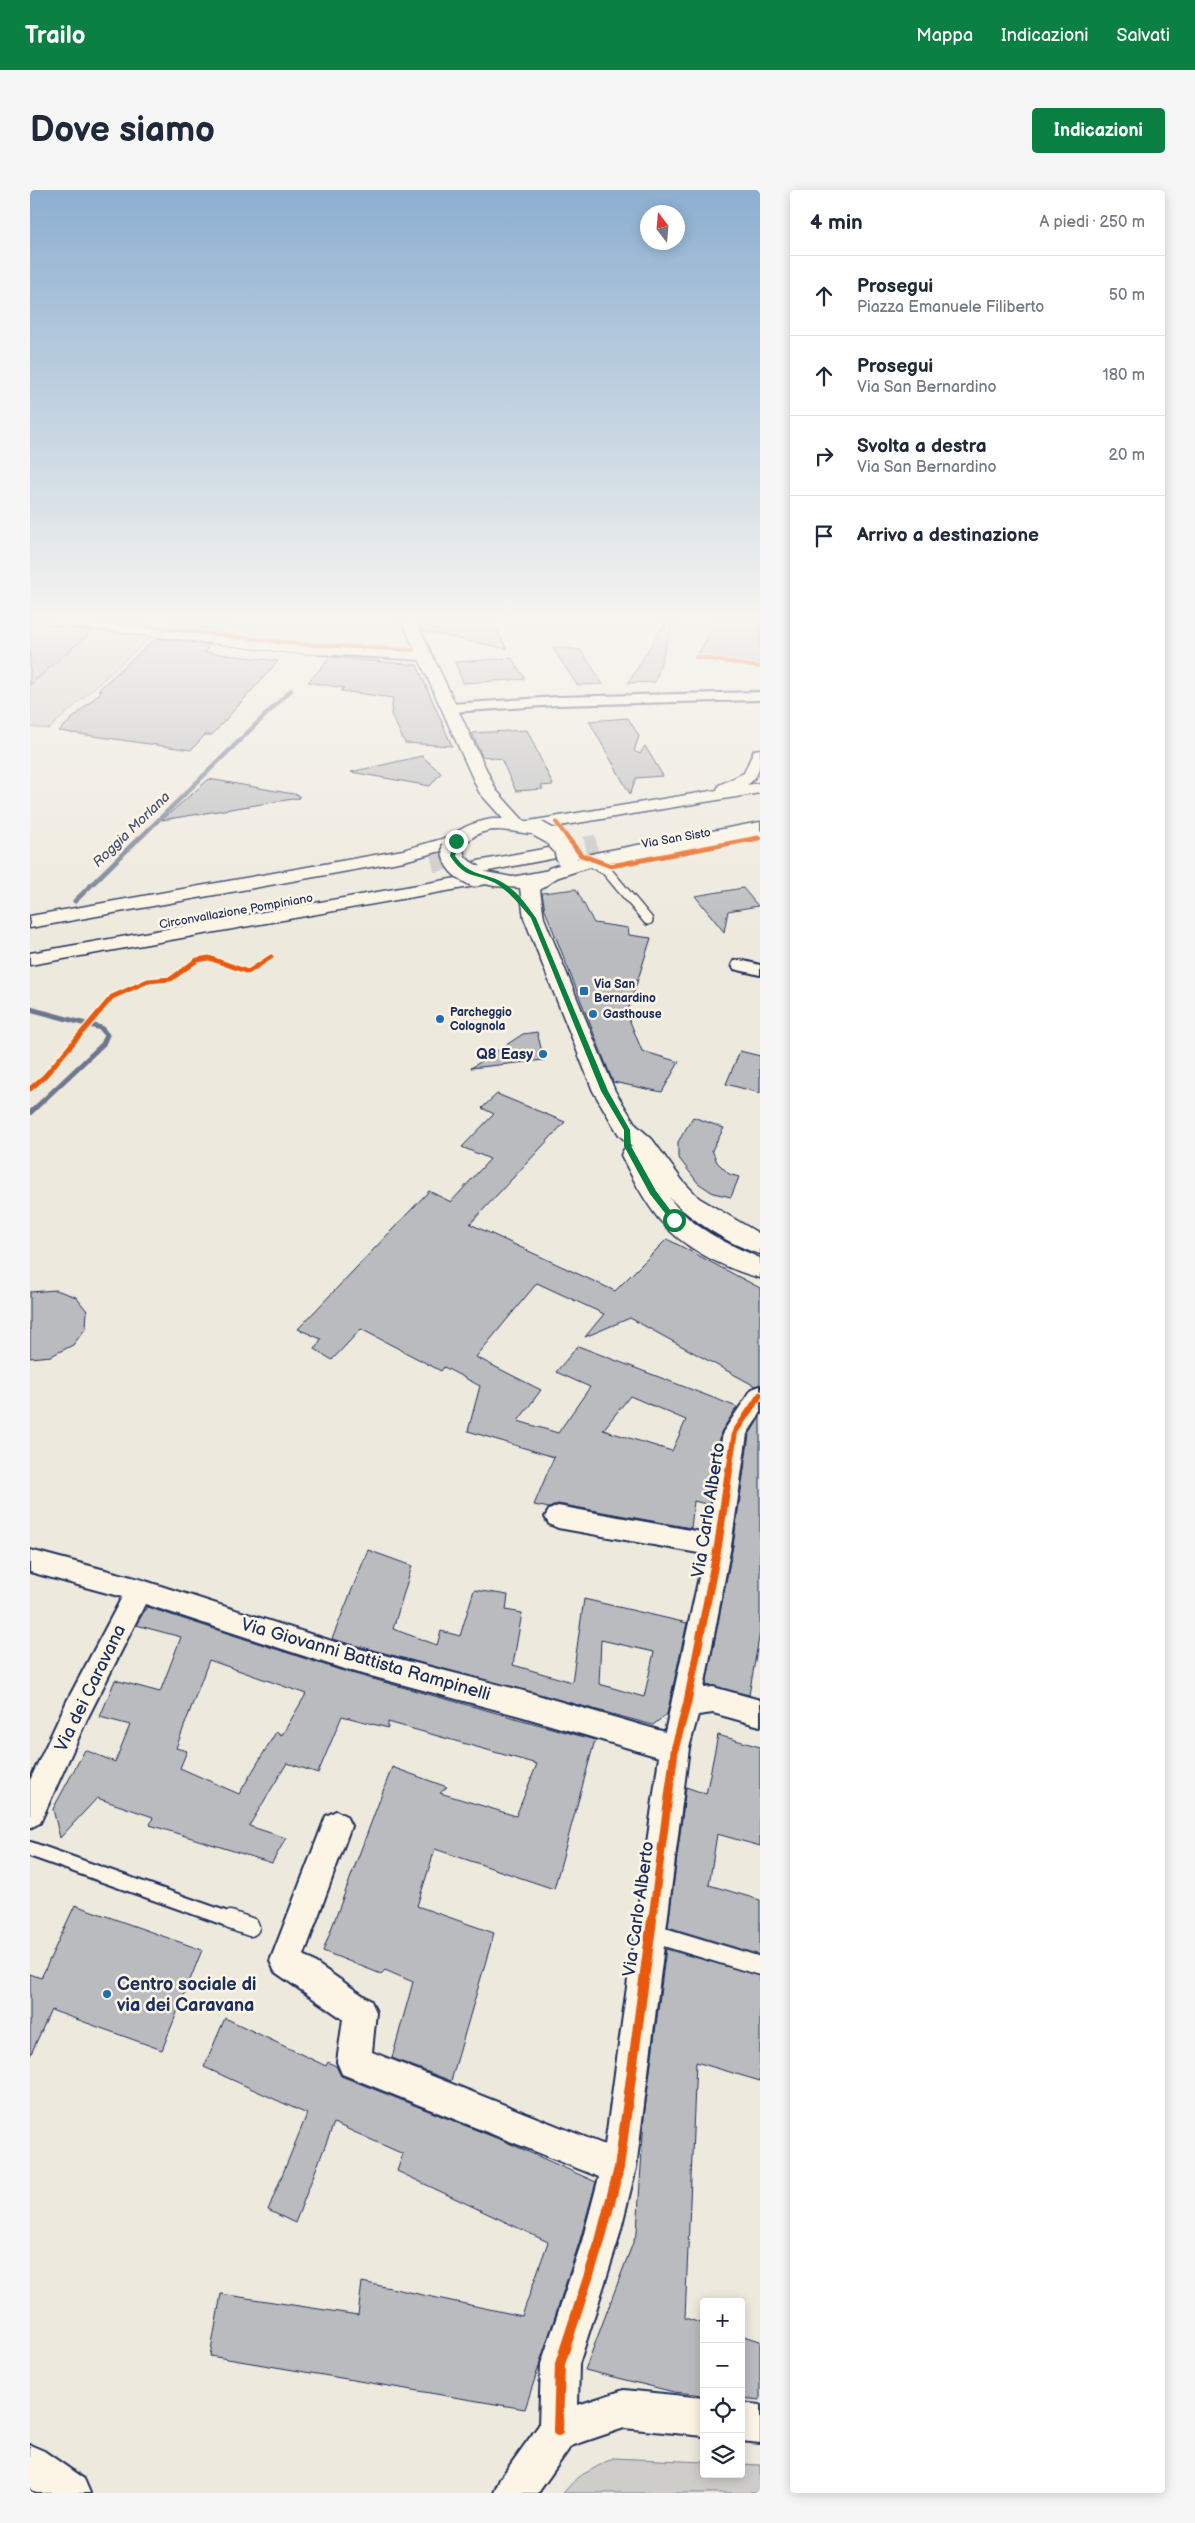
<!DOCTYPE html>
<html lang="it">
<head>
<meta charset="utf-8">
<style>
  body { margin:0; font-family:"Balsamiq Sans",sans-serif; background:#f6f6f7; color:#1f2937 }
  .controls { position:absolute; right:15px; bottom:15px; display:grid; overflow:hidden; border-radius:5px; box-shadow:0 2px 12px #0003 }
  .controls button { width:45px; height:45px; display:grid; place-items:center; padding:0; border:0; border-bottom:1px solid #e0e1e3; background:#fff; color:#1f2937; font:25px sans-serif }
  .compass { position:absolute; left:610px; top:15px; width:45px; height:45px; border-radius:50%; background:#fff; box-shadow:0 2px 12px #0003; rotate:344deg }
  .stop { position:absolute; width:15px; height:15px; margin:-11px; border:4px solid #0b8043; border-radius:50%; background:#fff }
  .stop.end { background:#0b8043; border-color:#fff; box-shadow:0 1px 5px #0008 }
  .list { margin:0; padding:0; list-style:none }
  h2 { display:flex; justify-content:space-between; align-items:center; height:65px; margin:0; padding:0 20px; font-size:21px }
  h2 small { font-size:16px; font-weight:400; color:#747a83 }
  .list li { display:grid; grid-template-columns:32px 1fr auto; gap:15px; align-items:center; box-sizing:border-box; height:80px; padding:0 20px; border-top:1px solid #e0e1e3 }
  .list b { display:block; font-size:19px; white-space:nowrap }
  .list p { margin:0; font-size:16px; white-space:nowrap; color:#747a83 }
  .list em { font-size:16px; font-style:normal; color:#747a83 }
  .icon { flex:none; width:28px; height:28px; fill:none; stroke:currentColor; stroke-width:2; stroke-linecap:round; stroke-linejoin:round }
  .map { position:relative; flex:none; width:730px; height:2303px; overflow:hidden; border-radius:5px }
  header { display:flex; align-items:center; gap:30px; box-sizing:border-box; height:70px; padding:0 25px; background:#0b8043; color:#fff }
  header strong { font-size:24px }
  nav { display:flex; gap:28px; margin-inline-start:auto; font-size:18px }
  .intro { display:flex; align-items:center; justify-content:space-between; box-sizing:border-box; height:120px; padding:0 30px }
  h1 { margin:0; font-size:35px }
  .button { padding:12px 22px; border-radius:5px; background:#0b8043; color:#fff; font-size:18px; font-weight:700 }
  main { display:flex; gap:30px; padding:0 30px }
  aside { flex:1; background:#fff; border-radius:5px; box-shadow:0 2px 12px #0003 }
  .map>svg:first-child { display:block }
  .green { fill:#cfcdca; stroke:#757e94 }
  .lines { fill:none; stroke-linecap:round; stroke-linejoin:round }
  .stream-far1 { stroke:#6c778f; stroke-width:4.5 }
  .stream { stroke:#6c778f; stroke-width:5 }
  .building { fill:#babbbe; stroke:#1b2f5e; fill-rule:evenodd }
  .highway-tunnel { stroke:#c4c4c4; stroke-width:21; stroke-dasharray:21 11; stroke-linecap:butt }
  .lane-far3-casing { stroke:#1b2f5e; stroke-width:9 }
  .lane-far2-casing { stroke:#1b2f5e; stroke-width:12 }
  .lane-far1-casing { stroke:#1b2f5e; stroke-width:18 }
  .lane-casing { stroke:#1b2f5e; stroke-width:21 }
  .street-casing { stroke:#1b2f5e; stroke-width:4 }
  .secondary-casing { stroke:#1b2f5e; stroke-width:3 }
  .primary-casing { stroke:#1b2f5e; stroke-width:3 }
  .highway-casing { stroke:#1b2f5e; stroke-width:3 }
  .lane-far3 { stroke:#fcf5e5; stroke-width:7 }
  .lane-far2 { stroke:#fcf5e5; stroke-width:9 }
  .lane-far1 { stroke:#fcf5e5; stroke-width:14 }
  .lane { stroke:#fcf5e5; stroke-width:18 }
  .street { fill:#fcf5e5; fill-rule:evenodd }
  .secondary { fill:#fcf5e5; fill-rule:evenodd }
  .primary { fill:#fcf5e5; fill-rule:evenodd }
  .highway { fill:#fcf5e5; fill-rule:evenodd }
  .primary-bridge-far1-casing { stroke:#1b2f5e; stroke-width:19; stroke-linecap:butt }
  .primary-bridge-casing { stroke:#1b2f5e; stroke-width:24; stroke-linecap:butt }
  .primary-bridge-far1 { stroke:#fcf5e5; stroke-width:16 }
  .primary-bridge { stroke:#fcf5e5; stroke-width:21 }
  .cycleway-far4-casing { stroke:#fcf5e5; stroke-width:5.5 }
  .cycleway-far3-casing { stroke:#fcf5e5; stroke-width:8 }
  .cycleway-far2-casing { stroke:#fcf5e5; stroke-width:9 }
  .cycleway-far1-casing { stroke:#fcf5e5; stroke-width:11 }
  .cycleway-casing { stroke:#fcf5e5; stroke-width:13 }
  .cycleway-far4 { stroke:#e8590c; stroke-width:4 }
  .cycleway-far3 { stroke:#e8590c; stroke-width:5 }
  .cycleway-far2 { stroke:#e8590c; stroke-width:6 }
  .cycleway-far1 { stroke:#e8590c; stroke-width:8 }
  .cycleway { stroke:#e8590c; stroke-width:10 }
  .route { fill:#0b8043 }
  .poi-dot { fill:#1f6fb2; stroke:#fcf5e5; stroke-width:2 }
  .labels { text-anchor:middle; stroke-width:5; stroke-linejoin:round; paint-order:stroke }
  .far-street-label { font-size:12px; fill:#1b2f5e; stroke:#fcf5e5 }
  .far-poi-label { font-size:12px; font-weight:bold; fill:#1b2f5e; stroke:#fcf5e5; text-anchor:start }
  .far-water-label { font-size:14px; font-style:italic; fill:#445376; stroke:#fcf5e5 }
  .poi-label { font-size:15px; font-weight:bold; fill:#1b2f5e; stroke:#fcf5e5; text-anchor:end }
  .near-street-label { font-size:18px; fill:#1b2f5e; stroke:#fcf5e5 }
  .near-poi-label { font-size:18px; font-weight:bold; fill:#1b2f5e; stroke:#fcf5e5; text-anchor:start }
</style>
</head>
<body>
<header>
<strong>Trailo</strong>
<nav><a>Mappa</a><a>Indicazioni</a><a>Salvati</a></nav>
</header>
<div class="intro"><h1>Dove siamo</h1><a class="button">Indicazioni</a></div>
<main>
<div class="map">
<svg width="730" height="2303" viewBox="0 0 730 2303">
  <rect width="100%" height="100%" fill="#eee9dd"/>
  <filter id="ink" filterUnits="userSpaceOnUse"><feTurbulence type="fractalNoise" baseFrequency=".02" numOctaves="2"/><feDisplacementMap in="SourceGraphic" scale="10" xChannelSelector="R" yChannelSelector="G"/><feConvolveMatrix kernelMatrix="1 2 1 2 8 2 1 2 1" color-interpolation-filters="sRGB"/></filter>
  <g filter="url(#ink)">
    <path class="green" d="M 0,431 L 76,431 L 74,433 L 128,440 L 19,539 L 0,537 Z
      M 583,2268 L 674,2272 L 674,2284 L 711,2284 L 711,2274 L 730,2275 L 730,2303 L 533,2303 L 548,2287 Z"/>
    <g class="lines">
      <path class="stream-far1" d="M 108,650 L 261,500"/>
      <path class="stream" d="M 45,711 L 109,648
        M 0,819 L 71,838 L 77,845 L 73,854 L 0,923"/>
    </g>
    <path class="building" d="M 145,431 L 202,431 L 189,445 L 136,439 Z
      M 441,431 L 462,431 L 477,459 L 393,441 L 394,436 L 441,433 Z
      M 636,431 L 643,432 L 625,492 L 598,493 Z
      M 687,431 L 730,431 L 730,475 L 667,466 Z
      M 0,432 L 62,441 L 0,495 Z
      M 126,448 L 180,455 L 174,462 L 248,471 L 182,545 L 175,545 L 161,560 L 29,541 L 72,501 L 68,500 Z
      M 522,457 L 551,460 L 573,494 L 547,495 Z
      M 301,467 L 387,475 L 422,556 L 375,553 L 361,524 L 363,508 L 311,501 L 314,498 L 278,492 Z
      M 482,468 L 495,489 L 433,493 L 425,472 Z
      M 598,528 L 609,546 L 604,561 L 610,564 L 615,556 L 633,586 L 606,588 L 600,604 L 559,531 Z
      M 497,540 L 523,595 L 511,596 L 513,599 L 486,601 L 471,569 L 452,566 L 442,543 Z
      M 392,566 L 411,583 L 400,596 L 321,582 Z
      M 179,589 L 269,605 L 269,608 L 132,630 Z
      M 713,698 L 728,716 L 698,721 L 694,742 L 665,706 Z
      M 546,699 L 564,733 L 598,738 L 599,745 L 621,748 L 597,824 L 612,861 L 649,872 L 632,902 L 583,892 L 515,720 L 512,703 Z
      M 507,842 L 514,870 L 441,878 L 493,844 Z
      M 710,861 L 730,866 L 730,903 L 696,894 Z
      M 467,904 L 535,932 L 440,1034 L 585,1101 L 637,1049 L 730,1098 L 730,1194 L 725,1196 L 600,1128 L 555,1147 L 574,1124 L 507,1093 L 446,1167 L 511,1200 L 488,1231 L 528,1243 L 560,1197 L 526,1182 L 548,1156 L 707,1217 L 691,1242 L 680,1315 L 664,1311 L 661,1338 L 528,1314 L 519,1318 L 504,1315 L 524,1267 L 438,1241 L 450,1196 L 414,1177 L 411,1181 L 331,1139 L 302,1170 L 285,1159 L 291,1149 L 268,1139 L 399,1001 L 421,1012 L 460,969 L 432,957 L 464,924 L 452,918 ZM 600,1206 L 656,1230 L 642,1261 L 573,1240 Z
      M 663,927 L 694,938 L 682,960 L 687,972 L 699,984 L 709,987 L 701,1007 L 683,1003 L 668,993 L 648,967 L 648,952 Z
      M 26,1100 L 46,1107 L 57,1121 L 56,1138 L 43,1155 L 21,1166 L 0,1168 L 0,1102 Z
      M 730,1227 L 730,1442 L 719,1505 L 676,1495 L 703,1356 L 719,1245 Z
      M 338,1360 L 382,1376 L 363,1439 L 407,1455 L 411,1441 L 430,1446 L 444,1400 L 478,1405 L 476,1420 L 492,1423 L 483,1475 L 542,1492 L 554,1409 L 657,1433 L 637,1524 L 623,1535 L 302,1449 ZM 571,1450 L 624,1462 L 614,1507 L 569,1494 Z
      M 117,1417 L 310,1480 L 565,1550 L 524,1699 L 405,1659 L 387,1716 L 464,1743 L 421,1891 L 362,1868 L 383,1792 L 355,1780 L 351,1784 L 293,1761 L 362,1577 L 417,1597 L 410,1603 L 486,1626 L 507,1574 L 358,1532 L 358,1538 L 312,1526 L 288,1583 L 257,1573 L 219,1636 L 256,1648 L 242,1673 L 120,1635 L 123,1627 L 67,1608 L 30,1648 L 23,1619 L 55,1560 L 85,1572 L 100,1535 L 70,1527 L 85,1490 L 130,1502 L 151,1447 L 106,1435 ZM 179,1470 L 276,1504 L 252,1545 L 246,1542 L 209,1604 L 150,1578 L 157,1561 L 146,1558 Z
      M 688,1545 L 730,1557 L 730,1656 L 687,1644 L 679,1695 L 730,1710 L 730,1765 L 638,1737 L 656,1597 L 676,1604 Z
      M 45,1715 L 172,1760 L 132,1860 L 21,1820 L 0,1866 L 0,1784 L 11,1788 Z
      M 636,1759 L 730,1786 L 730,1891 L 666,1872 L 655,2128 L 674,2134 L 674,2205 L 644,2202 L 555,2180 L 607,2042 L 614,1927 Z
      M 195,1828 L 296,1876 L 298,1872 L 306,1876 L 311,1886 L 474,1951 L 566,1992 L 550,2050 L 495,2219 L 180,2166 L 191,2104 L 328,2125 L 332,2092 L 492,2126 L 518,2052 L 367,1981 L 373,1964 L 304,1933 L 265,2033 L 238,2020 L 277,1924 L 174,1877 Z
      M 711,2145 L 730,2151 L 730,2210 L 711,2208 Z"/>
    <g class="lines">
      <path class="highway-tunnel" d="M 524,663 L 567,655
        M 402,672 L 439,665"/>
      <g class="lane-far3-casing">
        <path id="lane-far3" d="M 27,431 L 258,459 L 292,461
          M 697,650 L 730,644"/>
      </g>
      <g class="lane-far2-casing">
        <path id="lane-far2" d="M 589,668 L 704,648
          M 558,671 L 576,680 L 618,730"/>
      </g>
      <g class="lane-far1-casing">
        <path id="lane-far1" d="M 0,1659 L 203,1731"/>
      </g>
      <g class="lane-casing">
        <path id="lane" d="M 200,1730 L 220,1737
          M 621,1743 L 730,1776"/>
      </g>
      <g class="street-casing">
        <path id="street" d="M 292,457 L 395,462 L 401,466 L 395,470 L 288,464 L 286,461 Z
          M 730,502 L 730,510 L 527,515 L 421,522 L 414,518 L 421,514 L 527,507 Z
          M 710,770 L 730,775 L 730,785 L 704,779 L 702,775 L 704,771 Z
          M 730,1196 L 730,1224 L 717,1244 L 701,1356 L 674,1498 L 683,1497 L 730,1510 L 730,1536 L 683,1523 L 668,1525 L 659,1558 L 606,1978 L 588,2051 L 549,2174 L 548,2215 L 594,2200 L 674,2208 L 674,2246 L 594,2238 L 541,2256 L 508,2303 L 464,2303 L 470,2289 L 509,2235 L 511,2174 L 552,2051 L 569,1987 L 312,1884 L 307,1872 L 313,1829 L 245,1782 L 240,1771 L 296,1626 L 306,1621 L 316,1626 L 321,1636 L 274,1765 L 341,1811 L 346,1822 L 342,1862 L 575,1955 L 629,1567 L 490,1526 L 311,1478 L 115,1414 L 57,1529 L 10,1633 L 0,1638 L 0,1590 L 37,1511 L 92,1407 L 0,1382 L 0,1360 L 109,1389 L 311,1454 L 490,1500 L 635,1542 L 674,1364 L 528,1338 L 519,1334 L 515,1327 L 519,1320 L 528,1316 L 677,1343 L 693,1242 L 722,1199 Z
          M 711,2213 L 730,2215 L 730,2253 L 711,2251 Z
          M 0,2255 L 14,2261 L 54,2289 L 60,2303 L 6,2303 L 0,2299 Z"/>
      </g>
      <g class="secondary-casing">
        <path id="secondary" d="M 372,431 L 386,431 L 466,600 L 494,631 L 497,635 L 494,639 L 482,639 L 449,602 Z"/>
      </g>
      <g class="primary-casing">
        <path id="primary" d="M 462,629 L 486,629 L 514,635 L 517,639 L 514,643 C 496,648 474,635 453,642 C 438,646 432,663 416,659 L 414,655 C 426,638 442,633 462,629 Z
          M 445,680 L 482,687 L 519,680 L 526,682 L 529,686 L 510,700 L 514,728 L 585,901 L 606,935 L 622,949 L 652,990 L 669,1008 L 730,1044 L 730,1064 C 700,1055 660,1030 639,1007 C 661,1038 696,1053 730,1068 L 730,1088 C 694,1078 652,1058 628,1028 C 613,1009 602,987 591,965 L 594,959 L 602,957 L 589,945 L 563,901 L 494,728 L 490,698 L 464,696 L 438,690 L 435,686 L 438,682 Z"/>
      </g>
      <g class="highway-casing">
        <path id="highway" d="M 730,559 C 730,577 730,586 717,595 L 730,593 L 730,603 L 499,641 L 493,640 L 490,636 L 493,632 L 499,631 L 687,600 L 689,595 L 714,583 L 724,560 Z
          M 730,632 L 730,642 L 569,674 L 526,688 L 519,686 L 516,682 L 519,678 L 565,663 Z
          M 426,645 L 433,647 L 435,651 L 433,655 L 374,671 L 0,738 L 0,726 L 373,660 Z
          M 524,657 L 531,659 L 533,663 L 531,667 L 448,683 L 441,681 L 439,677 L 441,673 L 448,671 Z
          M 455,683 L 462,685 L 465,689 L 462,693 L 0,775 L 0,763 Z"/>
      </g>
      <use href="#lane-far3" class="lane-far3"/>
      <use href="#lane-far2" class="lane-far2"/>
      <use href="#lane-far1" class="lane-far1"/>
      <use href="#lane" class="lane"/>
      <use href="#street" class="street"/>
      <use href="#secondary" class="secondary"/>
      <use href="#primary" class="primary"/>
      <use href="#highway" class="highway"/>
      <g class="primary-bridge-far1-casing">
        <path id="primary-bridge-far1" d="M 508,639 L 528,650"/>
      </g>
      <g class="primary-bridge-casing">
        <path id="primary-bridge" d="M 526,648 L 534,657 L 537,668
          M 423,655 C 421,672 431,679 445,686"/>
      </g>
      <use href="#primary-bridge-far1" class="primary-bridge-far1"/>
      <use href="#primary-bridge" class="primary-bridge"/>
      <g class="cycleway-far4-casing">
        <path id="cycleway-far4" d="M 70,431 L 269,454 L 383,460
          M 666,467 L 730,477
          M 526,632 L 539,650
          M 721,650 L 730,648"/>
      </g>
      <g class="cycleway-far3-casing">
        <path id="cycleway-far3" d="M 538,648 L 551,665 L 581,676 L 728,648
          M 0,899 L 14,887 L 82,807 L 118,791 L 141,789 L 167,770 L 179,768 L 218,782 L 241,767"/>
      </g>
      <g class="cycleway-far2-casing">
        <path id="cycleway-far2" d="M 699,1281 L 705,1242 L 730,1205"/>
      </g>
      <g class="cycleway-far1-casing">
        <path id="cycleway-far1" d="M 622,1731 L 645,1558 L 657,1514 L 688,1356 L 699,1280"/>
      </g>
      <g class="cycleway-casing">
        <path id="cycleway" d="M 528,2241 L 530,2174 L 570,2051 L 589,1978 L 622,1730"/>
      </g>
      <use href="#cycleway-far4" class="cycleway-far4"/>
      <use href="#cycleway-far3" class="cycleway-far3"/>
      <use href="#cycleway-far2" class="cycleway-far2"/>
      <use href="#cycleway-far1" class="cycleway-far1"/>
      <use href="#cycleway" class="cycleway"/>
    </g>
  </g>
  <linearGradient id="sky" x2="0" y2="1"><stop stop-color="#8cafd1"/><stop offset="0.57" stop-color="#f7f5f0"/><stop offset="1" stop-color="#f7f5f0" stop-opacity="0"/></linearGradient>
  <rect width="730" height="753" fill="url(#sky)"/>
  <path class="route" d="M 426,649 L 429,651 L 425,666 C 439,685 449,682 468,690 C 485,698 496,714 506,728 L 578,901 L 600,940 L 601,956 L 626,1001 L 647,1029 L 647,1032 L 642,1032 L 620,1004 L 594,956 L 594,940 L 571,901 L 501,728 C 490,715 480,702 465,693 C 444,682 436,690 420,666 L 423,651 Z"/>
  <g class="poi-dot">
    <rect x="549" y="796" width="10" height="10" rx="2.5"/>
    <circle cx="563" cy="824" r="5"/>
    <circle cx="410" cy="829" r="5"/>
    <circle cx="513" cy="864" r="5"/>
    <circle cx="77" cy="1804" r="5"/>
  </g>
  <g class="labels">
    <g class="far-street-label">
      <text transform="translate(646 648) rotate(-10)" y="4">Via San Sisto</text>
      <text transform="translate(206 721) rotate(-10)" y="4">Circonvallazione Pompiniano</text>
    </g>
    <g class="far-poi-label">
      <text x="564" y="798">Via San<tspan x="564" dy="14">Bernardino</tspan></text>
      <text x="420" y="826">Parcheggio<tspan x="420" dy="14">Colognola</tspan></text>
      <text x="573" y="828">Gasthouse</text>
    </g>
    <g class="far-water-label">
      <text transform="translate(101 639) rotate(-44)" y="5">Roggia Morlana</text>
    </g>
    <g class="poi-label">
      <text x="503" y="869">Q8 Easy</text>
    </g>
    <g class="near-street-label">
      <text transform="translate(678 1320) rotate(-81)" y="6">Via Carlo Alberto</text>
      <text transform="translate(336 1469) rotate(16)" y="6">Via Giovanni Battista Rampinelli</text>
      <text transform="translate(60 1498) rotate(-64)" y="6">Via dei Caravana</text>
      <text transform="translate(608 1719) rotate(-82)" y="6">Via Carlo Alberto</text>
    </g>
    <g class="near-poi-label">
      <text x="87" y="1800">Centro sociale di<tspan x="87" dy="21">via dei Caravana</tspan></text>
    </g>
  </g>
</svg>
<div class="controls">
<button>+</button>
<button>−</button>
<button><svg class="icon" aria-label="locate" viewBox="0 0 24 24"><circle cx="12" cy="12" r="6"/><path d="M12 2v4M12 18v4M2 12h4M18 12h4"/></svg></button>
<button><svg class="icon" aria-label="layers" viewBox="0 0 24 24"><path d="M12 4l9 5-9 5-9-5zM3 14l9 5 9-5"/></svg></button>
</div>
<svg class="compass" viewBox="-18 -18 36 36"><path d="M0-13l5 13h-10z" fill="#e53935"/><path d="M0 13l5-13h-10z" fill="#747a83"/></svg>
<div class="stop" style="left:644px;top:1030px"></div>
<div class="stop end" style="left:426px;top:651px"></div>
</div>
<aside>
<h2>4 min<small>A piedi · 250 m</small></h2>
<ul class="list">
<li><svg class="icon" aria-label="ahead" viewBox="0 0 24 24"><path d="M12 20V5M6 11l6-6 6 6"/></svg><div><b>Prosegui</b><p>Piazza Emanuele Filiberto</p></div><em>50 m</em></li>
<li><svg class="icon" aria-label="ahead" viewBox="0 0 24 24"><path d="M12 20V5M6 11l6-6 6 6"/></svg><div><b>Prosegui</b><p>Via San Bernardino</p></div><em>180 m</em></li>
<li><svg class="icon" aria-label="right" viewBox="0 0 24 24"><path d="M7 20v-9h11M14 6l5 5-5 5"/></svg><div><b>Svolta a destra</b><p>Via San Bernardino</p></div><em>20 m</em></li>
<li><svg class="icon" aria-label="arrive" viewBox="0 0 24 24"><path d="M6 21V4h12l-3 4 3 4H6"/></svg><div><b>Arrivo a destinazione</b></div></li>
</ul>
</aside>
</main>
</body>
</html>
